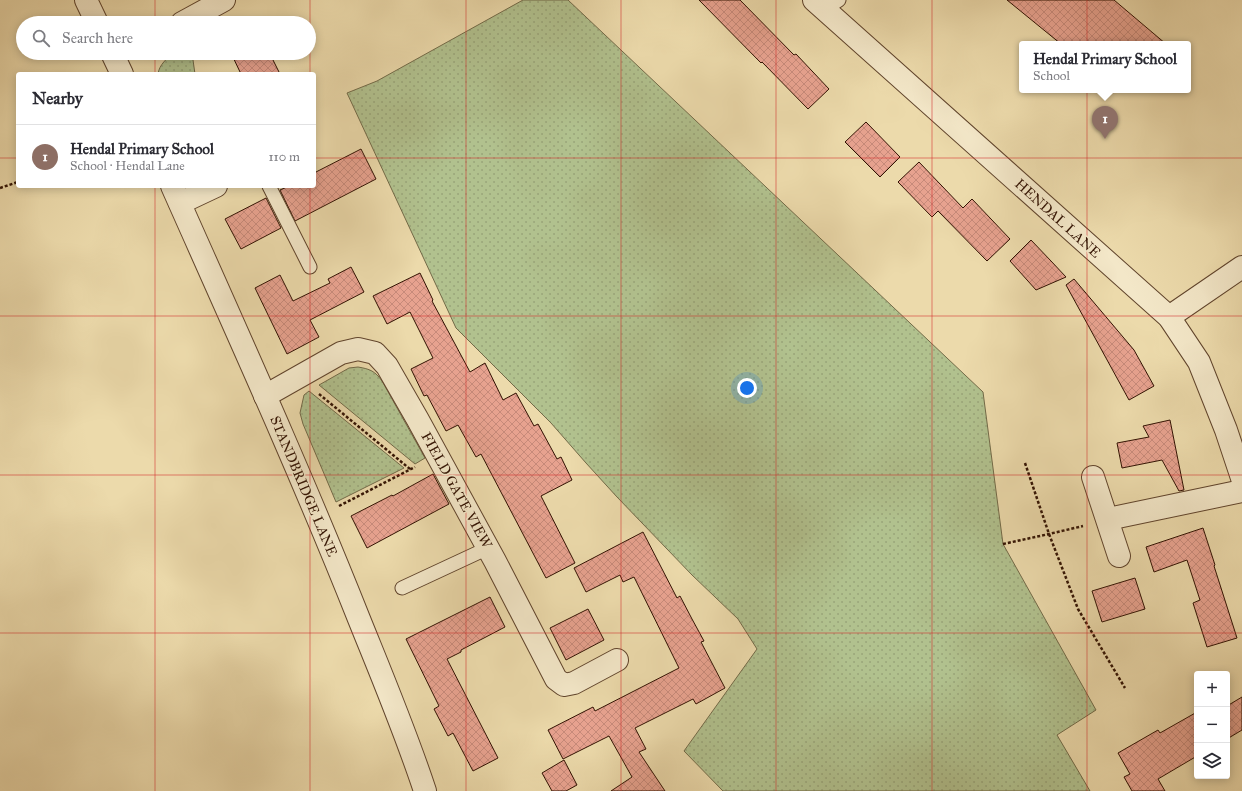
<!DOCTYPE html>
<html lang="en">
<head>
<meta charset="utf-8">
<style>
  body { margin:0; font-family:"IM FELL Great Primer",serif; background:#f2f2f3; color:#2b2b33 }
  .controls { position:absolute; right:12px; bottom:12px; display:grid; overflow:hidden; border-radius:4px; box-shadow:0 2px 10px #0003 }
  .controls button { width:36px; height:36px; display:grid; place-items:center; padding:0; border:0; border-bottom:1px solid #e1e1e2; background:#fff; color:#2b2b33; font:20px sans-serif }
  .you { position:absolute; left:747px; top:388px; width:14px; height:14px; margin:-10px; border:3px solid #fff; border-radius:50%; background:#1a73e8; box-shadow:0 0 0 6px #1a73e833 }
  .badge { display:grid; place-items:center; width:26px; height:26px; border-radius:50%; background:#0b8043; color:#fff; font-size:13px; font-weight:700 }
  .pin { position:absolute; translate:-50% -33px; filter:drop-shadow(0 1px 2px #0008) }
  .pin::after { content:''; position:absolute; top:21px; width:14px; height:12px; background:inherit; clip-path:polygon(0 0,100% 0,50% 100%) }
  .popup { position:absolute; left:1019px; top:41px; width:172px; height:52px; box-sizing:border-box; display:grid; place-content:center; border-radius:4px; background:#fff; filter:drop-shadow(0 1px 3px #0005); font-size:13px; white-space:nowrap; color:#7c7c81 }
  .popup b { font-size:15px; color:#2b2b33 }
  .popup::after { content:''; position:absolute; left:50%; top:100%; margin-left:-8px; border:8px solid transparent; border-top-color:#fff }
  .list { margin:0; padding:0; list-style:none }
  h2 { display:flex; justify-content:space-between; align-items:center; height:52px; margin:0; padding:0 16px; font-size:17px }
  h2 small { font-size:13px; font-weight:400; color:#7c7c81 }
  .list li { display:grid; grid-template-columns:26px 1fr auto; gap:12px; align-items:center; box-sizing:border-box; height:64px; padding:0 16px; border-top:1px solid #e1e1e2 }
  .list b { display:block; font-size:15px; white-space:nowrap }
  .list p { margin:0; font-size:13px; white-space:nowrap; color:#7c7c81 }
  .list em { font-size:13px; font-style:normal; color:#7c7c81 }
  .icon { flex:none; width:22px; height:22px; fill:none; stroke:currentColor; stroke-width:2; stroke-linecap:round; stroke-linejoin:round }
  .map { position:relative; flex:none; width:1242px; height:791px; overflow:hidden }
  .search { position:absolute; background:#fff; box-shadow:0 2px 10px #0003; left:16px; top:16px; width:300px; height:44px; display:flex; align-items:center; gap:10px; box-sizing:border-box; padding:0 14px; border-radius:22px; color:#7c7c81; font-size:15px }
  .panel { position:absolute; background:#fff; box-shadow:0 2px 10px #0003; left:16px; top:72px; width:300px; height:116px; border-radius:4px }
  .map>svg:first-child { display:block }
  .green { fill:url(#green-dots); stroke:#726a48 }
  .building { fill:url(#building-cross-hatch); stroke:#321202 }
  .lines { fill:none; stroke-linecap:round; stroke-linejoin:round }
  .service-casing { stroke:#60442c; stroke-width:15 }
  .minor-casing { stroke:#60442c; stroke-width:24 }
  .tertiary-casing { stroke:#60442c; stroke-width:24 }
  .path { stroke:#321202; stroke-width:2.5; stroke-dasharray:3 2; stroke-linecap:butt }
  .service { stroke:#f3e7c8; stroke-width:13 }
  .minor { stroke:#f3e7c8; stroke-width:22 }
  .tertiary { stroke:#f3e7c8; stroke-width:22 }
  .grid { fill:none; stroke:#d62828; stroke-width:1; stroke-opacity:0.55 }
  .labels { text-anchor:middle; stroke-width:3; stroke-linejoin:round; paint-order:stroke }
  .street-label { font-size:14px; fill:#321202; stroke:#f3e7c8 }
</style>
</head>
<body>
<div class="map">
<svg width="1242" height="791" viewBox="0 0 1242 791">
  <defs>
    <pattern id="green-dots" width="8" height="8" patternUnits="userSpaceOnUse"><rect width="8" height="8" fill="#b1c18e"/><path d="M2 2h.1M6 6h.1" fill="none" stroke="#99a579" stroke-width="1.8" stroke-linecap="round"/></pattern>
    <pattern id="building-cross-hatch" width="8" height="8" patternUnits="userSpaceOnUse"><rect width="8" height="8" fill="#e7a28f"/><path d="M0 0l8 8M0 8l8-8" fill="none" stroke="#c78a7a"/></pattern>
  </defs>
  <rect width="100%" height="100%" fill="#ecdaab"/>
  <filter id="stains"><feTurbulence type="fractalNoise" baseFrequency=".005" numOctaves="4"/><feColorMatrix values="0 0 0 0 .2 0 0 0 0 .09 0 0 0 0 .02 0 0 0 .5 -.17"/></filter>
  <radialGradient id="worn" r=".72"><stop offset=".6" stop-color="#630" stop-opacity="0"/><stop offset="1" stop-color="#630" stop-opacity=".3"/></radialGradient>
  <path class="green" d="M 523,0 L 568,0 L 983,392 L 1003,544 L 1096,710 L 1057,735 L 1090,791 L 723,791 L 684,751 L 757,649 L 738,619 L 692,575 L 617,497 L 586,463 L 551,423 L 456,328 L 347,93 L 377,81 Z
    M 174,53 L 192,53 L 195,74 L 158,74 C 159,65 167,58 174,53 Z
    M 358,367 C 370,369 375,371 382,381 L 425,458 L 415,464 L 319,385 L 349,368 Z
    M 309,391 L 404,468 L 336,502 L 303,424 L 300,413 L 304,395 Z"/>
  <path class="building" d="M 699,0 L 740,0 L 794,55 L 796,54 L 829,89 L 808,109 L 762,62 L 761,63 Z
    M 1007,0 L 1114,0 L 1166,44 L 1061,44 Z
    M 231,53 L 271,53 L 272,56 L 271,56 L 280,74 L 241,74 Z
    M 866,122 L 900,157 L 880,177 L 845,142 Z
    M 361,149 L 376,179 L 295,221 L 280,190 L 289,186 L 314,186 L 314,173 Z
    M 919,162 L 963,208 L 972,199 L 1010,239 L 987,261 L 938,211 L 932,217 L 898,182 Z
    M 266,198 L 281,228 L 241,249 L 225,219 Z
    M 1031,240 L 1051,261 L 1066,277 L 1036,290 L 1010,261 Z
    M 351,267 L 364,292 L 310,320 L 319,337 L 287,354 L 255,288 L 280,275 L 293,301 L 330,283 L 328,279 Z
    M 420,273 L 433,300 L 432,301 L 470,372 L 485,363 L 503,400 L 516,393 L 534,426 L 538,424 L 557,459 L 561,457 L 572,480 L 541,496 L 575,563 L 546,578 L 481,454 L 476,457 L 458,425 L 446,431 L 427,395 L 424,396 L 411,369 L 433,358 L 410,312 L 387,324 L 373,296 Z
    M 1074,279 L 1134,350 L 1154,386 L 1129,400 L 1066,285 Z
    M 1170,420 L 1184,490 L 1179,491 L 1162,460 L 1122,468 L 1117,443 L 1149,437 L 1143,426 Z
    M 433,474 L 449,504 L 367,548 L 351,516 L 392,495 L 393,496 Z
    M 1203,528 L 1215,565 L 1214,566 L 1237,638 L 1207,647 L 1193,603 L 1200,600 L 1187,560 L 1154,572 L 1146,547 Z
    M 643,532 L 677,598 L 680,596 L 692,619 L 704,641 L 701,642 L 725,688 L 696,704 L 693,699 L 635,728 L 646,749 L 639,752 L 665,791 L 611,791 L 632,777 L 609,736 L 563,759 L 548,730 L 593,707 L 595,711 L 679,668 L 634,577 L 623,582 L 620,575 L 586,592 L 574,568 Z
    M 1135,578 L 1145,609 L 1102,622 L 1092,591 Z
    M 490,597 L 505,627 L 461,650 L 461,652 L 447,659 L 498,758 L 473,771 L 453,733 L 448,736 L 434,709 L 439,706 L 406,639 Z
    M 588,609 L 604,640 L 566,660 L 550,628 Z
    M 1242,697 L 1242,730 L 1227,739 L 1227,706 Z
    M 1197,712 L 1197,756 L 1158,779 L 1165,791 L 1132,791 L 1124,777 L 1130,774 L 1118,753 L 1158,730 L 1160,733 Z
    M 564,760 L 577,785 L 566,791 L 552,791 L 542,773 Z"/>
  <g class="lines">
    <g class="service-casing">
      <path id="service" d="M 824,10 L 839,0
        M 269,186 L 310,267
        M 402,588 L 488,548"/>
    </g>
    <g class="minor-casing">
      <path id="minor" d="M 180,203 L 216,186
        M 1169,317 L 1242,267
        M 265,396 L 341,353 L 358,349 L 375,353 L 387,366 L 418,420 L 495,561 L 556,679 L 564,685 L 574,683 L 617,660
        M 1093,477 L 1119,556
        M 1108,519 L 1242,491"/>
    </g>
    <g class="tertiary-casing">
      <path id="tertiary" d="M 86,0 L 97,23
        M 814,0 L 1169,317 L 1199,362 L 1226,430 L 1242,478
        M 182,23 L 224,0
        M 112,53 L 122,74
        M 172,186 C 236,330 301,473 359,619 C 382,676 406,733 425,791"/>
    </g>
    <path class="path" d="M 0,188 L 18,182
      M 319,394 L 410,469
      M 1025,463 L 1049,534 L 1078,609 L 1125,688
      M 339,506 L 415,467
      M 1003,544 L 1049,534 L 1083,526"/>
    <use href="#service" class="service"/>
    <use href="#minor" class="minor"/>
    <use href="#tertiary" class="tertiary"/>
  </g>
  <path class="grid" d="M 155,0 L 155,23M 310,0 L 310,74M 466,0 L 466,791M 621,0 L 621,791M 776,0 L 776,791M 932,0 L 932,791M 1087,0 L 1087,791M 155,53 L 155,74M 0,158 L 18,158M 314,158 L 1242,158M 155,186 L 155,791M 310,186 L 310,791M 0,316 L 1242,316M 0,475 L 1242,475M 0,633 L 1242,633"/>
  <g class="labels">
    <g class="street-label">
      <text transform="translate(1058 218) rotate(42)" y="5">HENDAL LANE</text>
      <text transform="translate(304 486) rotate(67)" y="5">STANDBRIDGE LANE</text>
      <text transform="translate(457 490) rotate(61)" y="5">FIELD GATE VIEW</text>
    </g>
  </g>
  <rect width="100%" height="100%" filter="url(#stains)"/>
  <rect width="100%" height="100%" fill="url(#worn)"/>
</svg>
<div class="controls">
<button>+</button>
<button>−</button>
<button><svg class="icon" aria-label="layers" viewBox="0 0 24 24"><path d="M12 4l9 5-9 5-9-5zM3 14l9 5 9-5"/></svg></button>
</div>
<div class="you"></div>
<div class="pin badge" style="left:1105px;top:139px;background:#8d6e63">1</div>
<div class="popup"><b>Hendal Primary School</b>School</div>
<div class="search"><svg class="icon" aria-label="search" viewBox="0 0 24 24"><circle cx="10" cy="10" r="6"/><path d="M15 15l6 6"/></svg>Search here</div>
<section class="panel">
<h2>Nearby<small></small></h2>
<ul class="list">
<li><span class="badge" style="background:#8d6e63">1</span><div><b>Hendal Primary School</b><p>School · Hendal Lane</p></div><em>110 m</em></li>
</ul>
</section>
</div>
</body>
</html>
